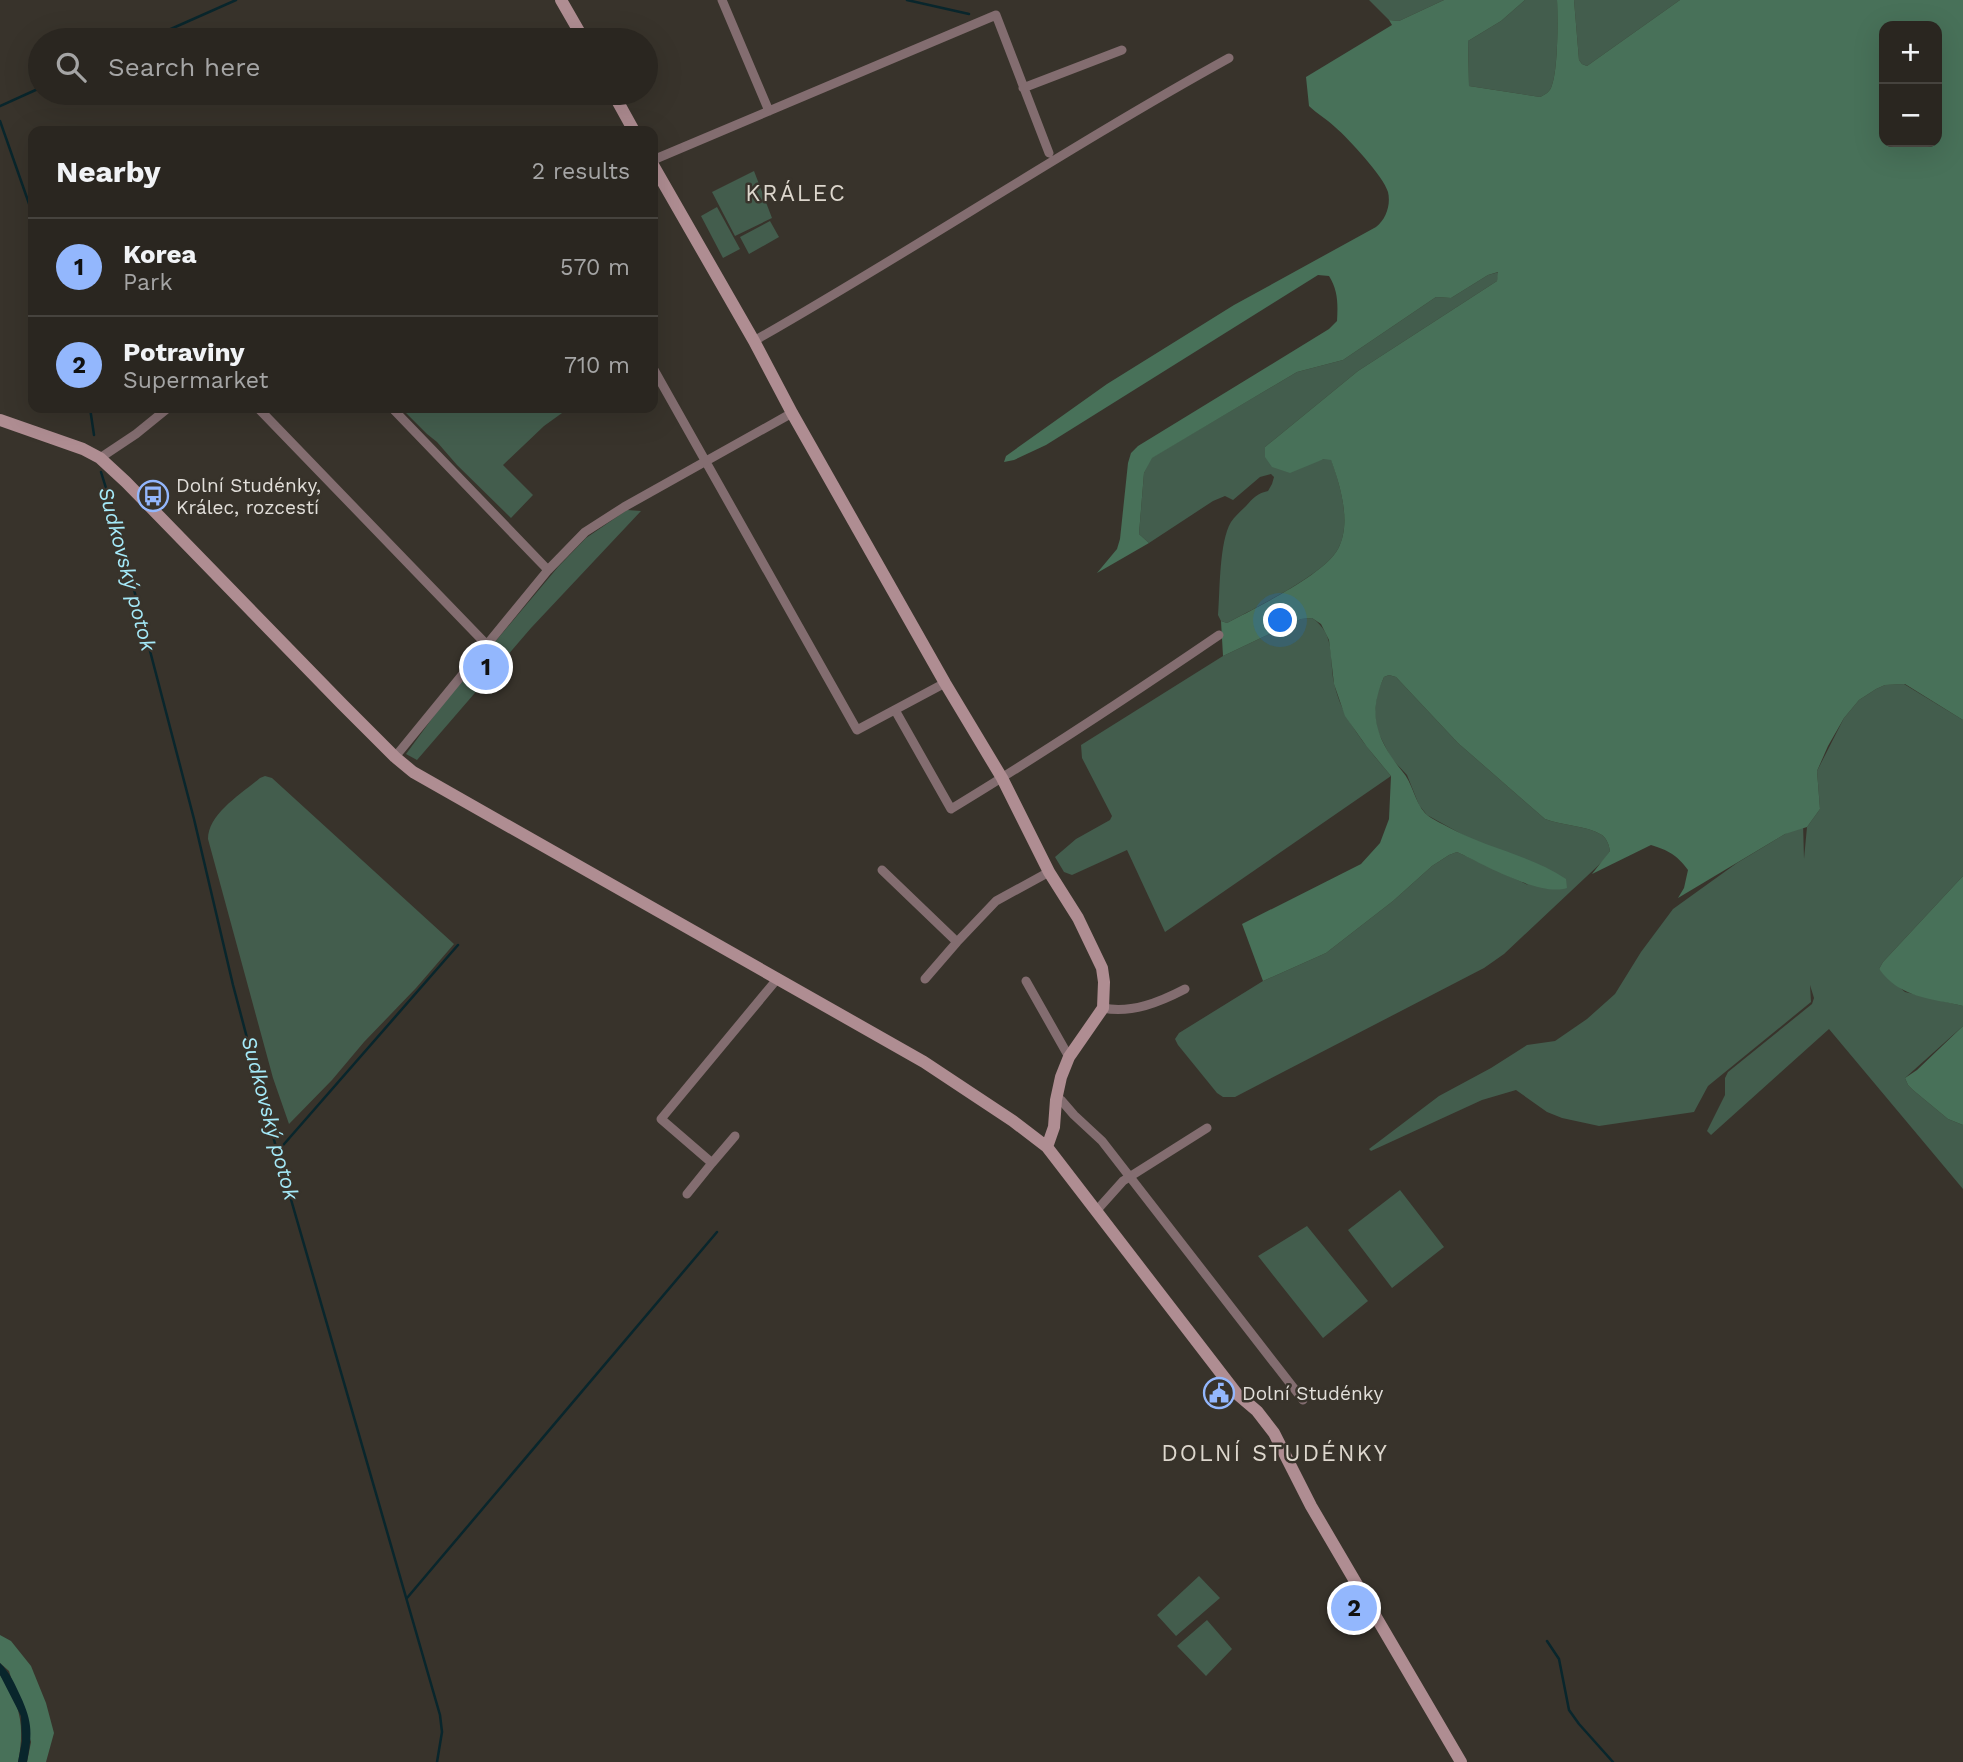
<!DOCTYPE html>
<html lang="en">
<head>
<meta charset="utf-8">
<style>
  body { margin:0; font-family:"Work Sans",sans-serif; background:#36322d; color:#f1f3f6 }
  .controls { position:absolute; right:21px; top:21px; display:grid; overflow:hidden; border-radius:14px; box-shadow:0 7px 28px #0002 }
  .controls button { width:63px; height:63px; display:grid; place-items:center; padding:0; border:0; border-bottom:2px solid #46433e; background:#2a2620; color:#f1f3f6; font:35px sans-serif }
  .you { position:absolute; left:1281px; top:621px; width:24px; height:24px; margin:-18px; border:5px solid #fff; border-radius:50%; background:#1a73e8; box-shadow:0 0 0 10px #1a73e833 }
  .badge { display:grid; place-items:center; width:46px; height:46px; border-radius:50%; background:#93b7fd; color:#111; font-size:23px; font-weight:700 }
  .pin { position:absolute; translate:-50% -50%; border:4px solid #fff; box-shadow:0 2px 7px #0006 }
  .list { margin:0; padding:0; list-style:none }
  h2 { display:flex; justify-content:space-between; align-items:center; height:91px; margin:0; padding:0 28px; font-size:30px }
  h2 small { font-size:23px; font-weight:400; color:#a5a5a5 }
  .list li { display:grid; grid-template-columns:46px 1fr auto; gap:21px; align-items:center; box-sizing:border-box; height:98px; padding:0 28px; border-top:2px solid #46433e }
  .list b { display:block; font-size:26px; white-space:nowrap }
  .list p { margin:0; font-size:23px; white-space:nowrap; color:#a5a5a5 }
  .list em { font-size:23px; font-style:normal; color:#a5a5a5 }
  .icon { flex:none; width:38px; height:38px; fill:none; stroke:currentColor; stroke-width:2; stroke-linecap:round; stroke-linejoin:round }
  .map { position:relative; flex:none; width:1963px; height:1762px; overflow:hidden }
  .search { position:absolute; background:#2a2620; box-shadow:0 7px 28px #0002; left:28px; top:28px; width:630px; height:77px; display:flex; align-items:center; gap:18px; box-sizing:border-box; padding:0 24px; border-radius:38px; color:#a5a5a5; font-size:26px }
  .panel { position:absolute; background:#2a2620; box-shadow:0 7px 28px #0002; left:28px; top:126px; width:630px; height:287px; border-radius:14px }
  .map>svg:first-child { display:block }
  .green { fill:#435d4d }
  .forest { fill:#487159; fill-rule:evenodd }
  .water { fill:#09262c }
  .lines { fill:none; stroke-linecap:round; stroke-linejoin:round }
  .stream { stroke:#09262c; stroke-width:2.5 }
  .street { stroke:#836d70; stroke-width:9 }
  .secondary { stroke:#af8d92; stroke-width:12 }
  .labels { text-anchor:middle; stroke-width:5; stroke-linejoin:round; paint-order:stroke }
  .poi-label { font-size:19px; fill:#e2dfda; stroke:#38332b; text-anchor:start }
  .water-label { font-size:21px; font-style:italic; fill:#a5eaf9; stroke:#38332b }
  .quarter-label { font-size:23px; letter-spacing:2px; fill:#ddd7cd; stroke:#38332b }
</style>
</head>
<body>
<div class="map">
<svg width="1963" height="1762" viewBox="0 0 1963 1762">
  <rect width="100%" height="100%" fill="#38332b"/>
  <path class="green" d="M 1369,0 L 1444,0 L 1399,21 L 1389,20 Z
    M 1525,0 L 1557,0 C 1558,19 1558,69 1552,85 C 1550,92 1546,94 1540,97 L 1469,86 L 1468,41 L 1501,21 Z
    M 1574,0 L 1680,0 L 1587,66 L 1582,64 L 1579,60 Z
    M 754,171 L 772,218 L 735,236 L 712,192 Z
    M 717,207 L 740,249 L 723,258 L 701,216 Z
    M 770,221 L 779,237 L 749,254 L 740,237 Z
    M 1499,272 L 1497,281 L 1358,371 L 1265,447 L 1317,461 L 1324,459 L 1331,459 C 1340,485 1352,523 1338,549 C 1324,575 1254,608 1227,623 L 1221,621 L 1218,615 C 1220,591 1219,542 1231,522 C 1235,516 1241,511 1246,506 C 1253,498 1258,493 1268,491 L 1272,484 L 1274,477 L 1271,474 L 1260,477 L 1233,500 L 1225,496 L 1213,501 L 1149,543 L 1139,534 L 1144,473 L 1151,458 L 1297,372 L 1343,360 L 1436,297 L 1451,298 L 1488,275 Z
    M 401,408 L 569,408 L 544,426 L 503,465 L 533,495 L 511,518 L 457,465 L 437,442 L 427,434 Z
    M 627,510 L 641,511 L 531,628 L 417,760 L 406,754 L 442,705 L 558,567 L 586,538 Z
    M 1312,618 C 1336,634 1329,659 1334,683 C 1342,720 1368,748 1391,776 L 1165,932 L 1127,850 L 1072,875 L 1064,872 L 1055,857 L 1076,839 L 1110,820 L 1112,816 L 1082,758 L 1081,745 L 1223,656 L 1301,619 Z
    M 1389,675 L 1396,677 L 1458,743 L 1545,819 C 1563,826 1586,825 1602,835 C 1607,839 1609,845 1610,851 L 1603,861 L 1504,954 L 1484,968 L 1235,1097 L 1223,1097 L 1217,1093 L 1178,1045 L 1175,1039 L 1179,1033 L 1263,981 L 1326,953 L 1393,901 L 1432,866 L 1449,855 L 1457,852 L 1528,885 L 1465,836 L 1427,815 L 1419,805 L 1407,775 L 1391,758 L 1377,730 L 1375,712 L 1377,693 L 1384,677 Z
    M 1904,684 L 1963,720 L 1963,876 L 1883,962 L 1879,969 L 1905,992 L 1963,1006 L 1963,1026 L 1905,1078 L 1908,1085 L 1913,1090 L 1948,1119 L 1963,1125 L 1963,1189 L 1829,1029 L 1711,1135 L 1707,1131 L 1725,1095 L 1725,1078 L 1728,1072 L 1812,1004 L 1814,998 L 1810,985 L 1811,1002 L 1708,1086 L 1694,1112 L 1599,1126 L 1562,1118 L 1547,1112 L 1516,1090 L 1482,1100 L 1371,1151 L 1369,1149 L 1439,1096 L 1491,1068 L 1527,1045 L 1555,1041 L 1587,1019 L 1615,994 L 1641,952 L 1673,909 L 1737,863 L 1803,823 L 1804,859 L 1807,827 L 1820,809 L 1817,771 L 1844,718 L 1859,700 L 1876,689 L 1885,685 Z
    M 265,776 L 272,778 L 454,944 L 416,988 L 364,1042 L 332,1080 L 289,1124 L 273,1078 L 208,839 C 208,814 241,794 260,778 Z
    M 1400,1190 L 1444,1247 L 1392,1288 L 1348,1230 Z
    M 1307,1226 L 1368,1301 L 1323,1338 L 1258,1256 Z
    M 1199,1576 L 1220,1598 L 1176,1636 L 1157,1615 Z
    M 1207,1620 L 1232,1649 L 1206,1676 L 1177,1646 Z"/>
  <path class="forest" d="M 1444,0 L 1525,0 L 1501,21 L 1468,41 L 1469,86 L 1540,97 C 1546,94 1550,92 1552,85 C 1558,69 1558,19 1557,0 L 1574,0 L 1579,60 L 1582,64 L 1587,66 L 1680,0 L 1963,0 L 1963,720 L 1905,684 L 1885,685 L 1876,689 L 1859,700 L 1844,718 L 1828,746 L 1817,771 L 1820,809 L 1807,827 L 1785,834 L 1678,898 L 1684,888 L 1688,870 C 1677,855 1668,850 1651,845 L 1592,874 L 1610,851 C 1609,845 1607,839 1602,835 C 1586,825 1563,826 1545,819 L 1458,743 L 1396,677 L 1389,675 L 1384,677 C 1367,715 1377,740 1402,771 C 1413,783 1414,801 1425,813 C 1431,819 1441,823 1448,827 C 1486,848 1530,855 1566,879 L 1567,888 C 1540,897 1483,864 1457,852 L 1449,855 L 1432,866 L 1393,901 L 1326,953 L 1263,981 L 1242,924 L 1361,864 L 1380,843 L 1389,819 L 1391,776 L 1367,747 L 1345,716 L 1334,684 L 1329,640 L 1321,624 L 1312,618 L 1301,619 L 1223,656 L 1221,621 L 1227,623 C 1255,608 1324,575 1338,549 C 1352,523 1340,485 1331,460 L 1324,459 L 1290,473 L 1272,467 L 1265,457 L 1265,447 L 1358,371 L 1497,281 L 1498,272 L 1488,275 L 1451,298 L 1436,297 L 1343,360 L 1297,372 L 1152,458 L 1144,473 L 1139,534 L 1149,543 L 1097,573 L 1117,549 L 1120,539 L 1128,463 L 1131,453 L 1138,446 L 1329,329 L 1337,321 C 1338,304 1338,290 1329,276 L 1318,275 L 1046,445 L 1014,460 L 1004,462 L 1006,456 L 1107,384 L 1234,305 L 1376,227 C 1386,219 1391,205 1388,192 C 1384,177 1348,138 1335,127 C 1327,119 1317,114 1309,106 L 1306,77 L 1392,25 L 1389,20 L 1399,21 ZM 1884,26 L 1937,26 L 1937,142 L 1884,142 Z
    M 1963,876 L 1963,1006 C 1930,998 1900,998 1879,969 L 1883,962 Z
    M 1963,1026 L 1963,1125 L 1948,1119 L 1913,1090 L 1908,1085 L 1905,1078 L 1917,1070 Z
    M 0,1635 L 11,1641 L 31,1666 L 46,1703 L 54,1733 L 46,1762 L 27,1762 L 31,1742 L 9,1671 L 0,1663 Z
    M 0,1675 C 21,1704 25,1727 18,1762 L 0,1762 Z"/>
  <path class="water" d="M 0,1663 C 9,1672 13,1680 18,1691 C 32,1720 33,1731 27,1762 L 18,1762 L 22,1741 L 21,1716 L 0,1675 Z"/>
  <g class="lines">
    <path class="stream" d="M 907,0 L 969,14
      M 146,40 L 236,0
      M 0,106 L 40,88
      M 0,121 L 33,215
      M 90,408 L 94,435
      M 101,472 L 115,517 L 194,819 L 233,985 L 277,1151 L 440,1715 L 442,1732 L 437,1762
      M 278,1151 L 458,945
      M 407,1598 L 717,1232
      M 1547,1641 L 1559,1659 L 1569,1710 L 1579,1724 L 1613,1762"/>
    <path class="street" d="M 722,0 L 769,111
      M 1023,88 L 1122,50
      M 653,160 L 996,15 L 1049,153
      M 754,341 C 914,250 1068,147 1229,58
      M 653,368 L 857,730 L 945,683
      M 258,408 L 486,644
      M 392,408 L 548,570
      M 100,458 L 136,434 L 168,408
      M 895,710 L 951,809 C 1042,754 1131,695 1219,635
      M 395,757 L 548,570 L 585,532 L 624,507 L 792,413
      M 882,870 L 957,942
      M 925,979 L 957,942 L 996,901 L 1049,872
      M 1026,981 L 1069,1057
      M 1103,1008 C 1131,1014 1160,1002 1185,989
      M 1056,1100 L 1061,1100 L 1074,1115 L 1102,1141 L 1303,1400
      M 712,1163 L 735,1136
      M 687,1194 L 712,1163 L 661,1119 L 778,978
      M 1097,1210 L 1123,1181 L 1207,1128"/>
    <path class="secondary" d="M 561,0 L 584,40
      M 613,93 L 634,131
      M 653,165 L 754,341 L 792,413 L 945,683 L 1002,778 L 1049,872 L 1078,918 L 1102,968 L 1104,982 L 1103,1008 L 1069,1057 L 1061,1077 L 1056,1100 L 1054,1127 L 1047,1147
      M 0,420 L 83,449 L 100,458 L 126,482 L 342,704 L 395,757 L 413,772 L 924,1062 L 1013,1121 L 1047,1147 L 1237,1394 L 1257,1411 L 1274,1433 L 1311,1506 L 1461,1762"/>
  </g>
  <defs>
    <g id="bus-ring" transform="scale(1.575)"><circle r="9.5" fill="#38332b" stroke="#93b7fd" stroke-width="1.5"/><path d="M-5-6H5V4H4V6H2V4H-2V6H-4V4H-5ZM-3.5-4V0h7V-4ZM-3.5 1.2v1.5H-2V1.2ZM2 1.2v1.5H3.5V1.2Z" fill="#93b7fd"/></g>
    <g id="civic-ring" transform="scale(1.575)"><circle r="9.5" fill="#38332b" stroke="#93b7fd" stroke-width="1.5"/><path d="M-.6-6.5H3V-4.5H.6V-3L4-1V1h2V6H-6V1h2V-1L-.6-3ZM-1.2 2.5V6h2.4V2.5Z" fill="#93b7fd"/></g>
  </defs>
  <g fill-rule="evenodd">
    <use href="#bus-ring" x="153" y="496"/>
    <use href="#civic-ring" x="1219" y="1393"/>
  </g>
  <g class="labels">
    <g class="poi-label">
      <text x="176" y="492">Dolní Studénky,<tspan x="176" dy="22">Králec, rozcestí</tspan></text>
      <text x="1242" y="1400">Dolní Studénky</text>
    </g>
    <g class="water-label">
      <text transform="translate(127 569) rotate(75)" y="7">Sudkovský potok</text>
      <text transform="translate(270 1118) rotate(75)" y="7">Sudkovský potok</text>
    </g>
    <g class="quarter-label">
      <text x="796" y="201">KRÁLEC</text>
      <text x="1275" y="1461">DOLNÍ STUDÉNKY</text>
    </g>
  </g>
</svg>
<div class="controls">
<button>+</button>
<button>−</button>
</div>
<div class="you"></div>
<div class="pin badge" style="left:486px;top:667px">1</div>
<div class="pin badge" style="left:1354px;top:1608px">2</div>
<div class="search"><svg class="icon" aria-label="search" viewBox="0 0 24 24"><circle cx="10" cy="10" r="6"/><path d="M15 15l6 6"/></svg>Search here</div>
<section class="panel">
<h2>Nearby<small>2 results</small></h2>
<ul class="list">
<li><span class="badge">1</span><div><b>Korea</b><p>Park</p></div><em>570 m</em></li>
<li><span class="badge">2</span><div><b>Potraviny</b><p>Supermarket</p></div><em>710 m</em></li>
</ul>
</section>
</div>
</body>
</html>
